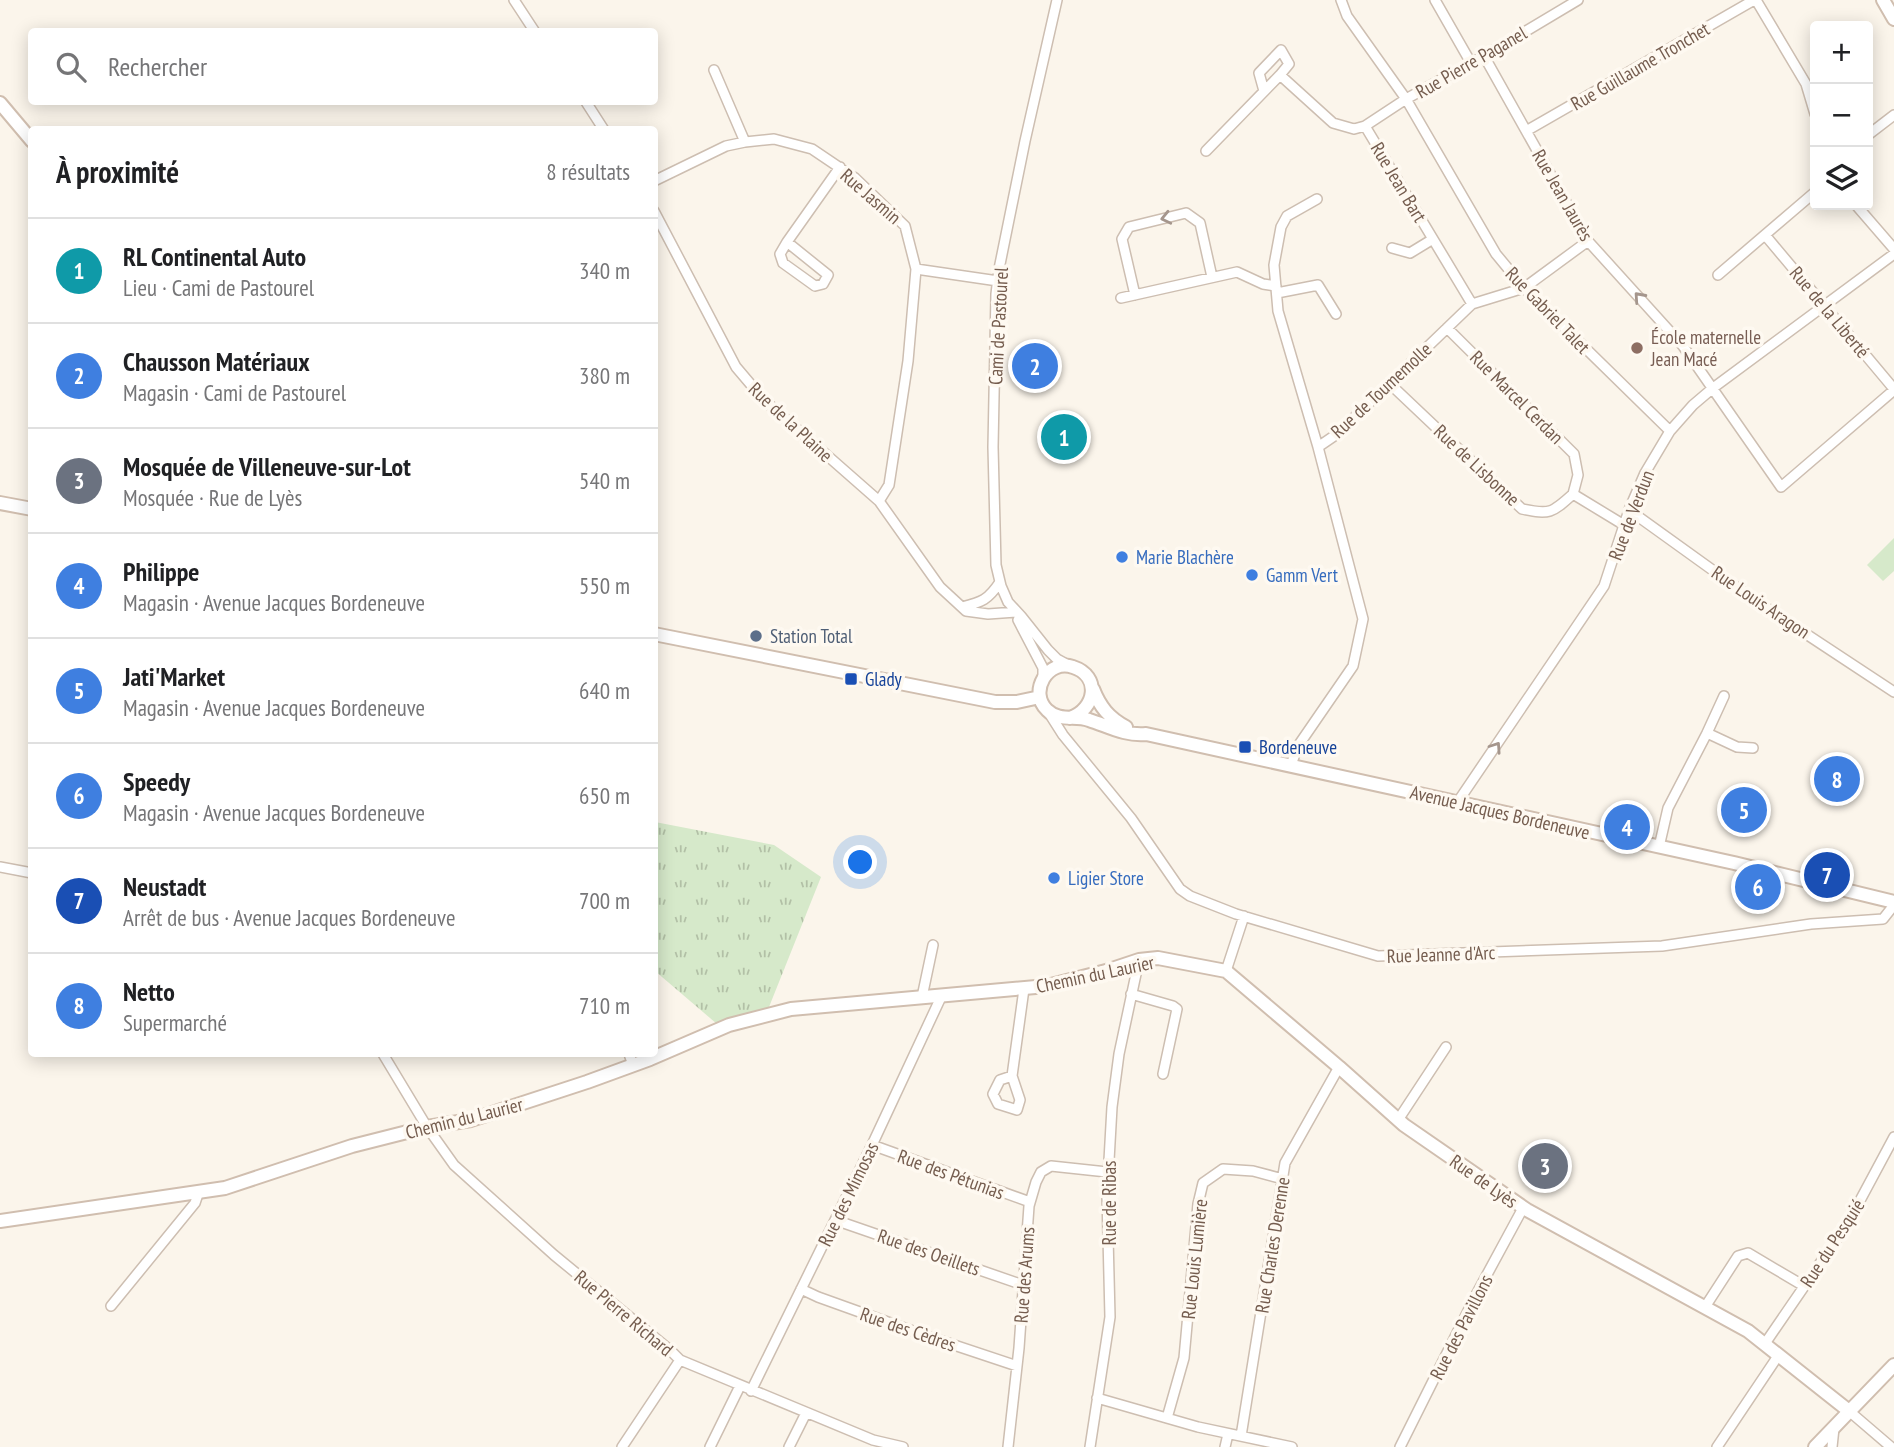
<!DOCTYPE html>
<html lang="fr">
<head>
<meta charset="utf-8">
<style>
  body { margin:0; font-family:"PT Sans Narrow",sans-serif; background:#f2f2f2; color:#202124 }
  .controls { position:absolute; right:21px; top:21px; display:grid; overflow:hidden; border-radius:7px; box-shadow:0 4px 18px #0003 }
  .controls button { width:63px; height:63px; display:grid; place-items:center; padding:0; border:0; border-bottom:2px solid #e0e0e0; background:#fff; color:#202124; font:35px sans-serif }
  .you { position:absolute; left:861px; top:863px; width:24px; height:24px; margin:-18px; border:5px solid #fff; border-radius:50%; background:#1a73e8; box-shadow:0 0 0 10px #1a73e833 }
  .badge { display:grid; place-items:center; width:46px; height:46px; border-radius:50%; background:#dc7859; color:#fff; font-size:23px; font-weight:700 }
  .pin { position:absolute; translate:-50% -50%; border:4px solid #fff; box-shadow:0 2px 7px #0006 }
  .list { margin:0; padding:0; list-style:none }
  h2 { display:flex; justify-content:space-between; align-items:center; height:91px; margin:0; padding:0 28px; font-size:30px }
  h2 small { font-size:23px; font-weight:400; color:#757577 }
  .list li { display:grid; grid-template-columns:46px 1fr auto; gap:21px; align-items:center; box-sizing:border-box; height:105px; padding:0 28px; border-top:2px solid #e0e0e0 }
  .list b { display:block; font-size:26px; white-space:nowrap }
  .list p { margin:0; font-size:23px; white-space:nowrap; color:#757577 }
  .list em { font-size:23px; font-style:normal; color:#757577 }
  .icon { flex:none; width:38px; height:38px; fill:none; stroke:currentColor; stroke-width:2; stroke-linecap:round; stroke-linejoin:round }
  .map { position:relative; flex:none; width:1894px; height:1447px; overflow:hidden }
  .search { position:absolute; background:#fff; box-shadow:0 4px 18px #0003; left:28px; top:28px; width:630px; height:77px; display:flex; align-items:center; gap:18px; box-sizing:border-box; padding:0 24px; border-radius:7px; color:#757577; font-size:26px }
  .panel { position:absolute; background:#fff; box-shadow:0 4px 18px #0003; left:28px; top:126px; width:630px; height:931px; border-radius:7px }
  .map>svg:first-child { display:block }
  .grass { fill:url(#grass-tufts) }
  .garden { fill:#d6e9ca }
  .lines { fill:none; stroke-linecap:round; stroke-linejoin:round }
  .street-casing { stroke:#cdbeb1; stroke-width:12 }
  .secondary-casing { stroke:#d0beaf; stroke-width:16 }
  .street { stroke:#fff; stroke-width:9 }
  .secondary { stroke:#fff; stroke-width:12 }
  .oneway { stroke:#a5968d }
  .education-dot { fill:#8d6e63; stroke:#fef9f1; stroke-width:2.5 }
  .shop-dot { fill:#3f7fe0; stroke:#fef9f1; stroke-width:2.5 }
  .service-dot { fill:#5c6f8a; stroke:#fef9f1; stroke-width:2.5 }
  .transit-dot { fill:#1a4fb4; stroke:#fef9f1; stroke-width:2.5 }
  .labels { text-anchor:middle; stroke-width:7; stroke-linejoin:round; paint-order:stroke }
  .street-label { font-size:19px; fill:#755d4f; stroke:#fef9f1 }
  .education-label { font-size:19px; fill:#785e54; stroke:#fef9f1; text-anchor:start }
  .shop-label { font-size:19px; fill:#366cbe; stroke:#fef9f1; text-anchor:start }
  .service-label { font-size:19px; fill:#4e5e75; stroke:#fef9f1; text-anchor:start }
  .transit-label { font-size:19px; fill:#164399; stroke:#fef9f1; text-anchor:start }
</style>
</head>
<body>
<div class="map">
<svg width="1894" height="1447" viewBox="0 0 1894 1447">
  <defs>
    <pattern id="grass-tufts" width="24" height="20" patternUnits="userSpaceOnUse" patternTransform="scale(1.75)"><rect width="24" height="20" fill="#d6e9ca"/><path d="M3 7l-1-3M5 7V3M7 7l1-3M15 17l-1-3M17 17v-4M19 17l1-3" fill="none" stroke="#b2c0a6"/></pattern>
  </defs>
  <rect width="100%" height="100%" fill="#fbf5eb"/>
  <path class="grass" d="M 655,822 L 774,845 L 821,877 L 769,1007 L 717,1024 L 655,971 Z"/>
  <path class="garden" d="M 1894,538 L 1894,571 L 1883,581 L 1867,565 Z"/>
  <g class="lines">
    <g class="street-casing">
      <path id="street" d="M 514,0 L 535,32
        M 1057,0 L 1025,141 L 999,269 L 996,294 L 993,447 L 996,565 L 1001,586 L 1008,602 L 1021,616 L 1048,650 L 1057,659 L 1068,665
        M 1341,0 L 1347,16 L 1406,99 L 1496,254 L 1524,288 L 1670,431
        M 1435,0 L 1471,63
        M 1756,0 L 1806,84 L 1815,114
        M 1484,56 L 1588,241 L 1683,346 L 1781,487 L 1894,390
        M 714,70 L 745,142
        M 1264,91 L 1259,73 L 1281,50 L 1289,64 L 1280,75
        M 586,102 L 604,130
        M 1365,126 L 1472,304
        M 1526,131 L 1754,0
        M 1868,135 L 1894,115
        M 1206,151 L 1280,75 L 1333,123 L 1354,129 L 1365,126 L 1406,99 L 1484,56 L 1578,0
        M 654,181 L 726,146 L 745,142 L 774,139 L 812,149 L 855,178 L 905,226 L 916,269 L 908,361 L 889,485 L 879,501
        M 1317,199 L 1287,216 L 1281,227 L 1274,265 L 1278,311 L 1318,447
        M 1856,205 L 1894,249
        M 654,211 L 736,367 L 764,400 L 879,501 L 940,587 L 966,611 L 988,614 L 1016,612
        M 1765,235 L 1894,389
        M 787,242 L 828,275 L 823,284 L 815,286 L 783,263 L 780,254 L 787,242 L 840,167
        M 1392,248 L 1410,253 L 1433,239
        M 916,269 L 998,281
        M 1718,275 L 1815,192
        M 1277,293 L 1318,285 L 1336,314
        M 1135,295 L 1122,239 L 1129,227 L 1186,213 L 1200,223 L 1212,277
        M 1121,298 L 1237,272 L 1263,284 L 1276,286
        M 1447,328 L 1574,454 L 1578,475 L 1573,494 L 1624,525
        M 1389,383 L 1522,509 C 1550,515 1552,513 1573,494
        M 1629,510 L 1750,597 L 1894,692
        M 962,607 C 982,602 988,600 1000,582
        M 1018,620 L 1043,668 L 1043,679
        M 1049,713 L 1063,735 L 1131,818 L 1180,889 L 1190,896 L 1236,914 L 1378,956 L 1662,946 L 1811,924 L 1883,919 L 1894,905
        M 1707,733 L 1724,696
        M 1291,765 L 1298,746 L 1353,666 L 1363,619 L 1318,447 L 1337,434 L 1472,304 L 1524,288 L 1588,241
        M 1457,803 L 1604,586 L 1629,510 L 1645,473 L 1670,431 L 1693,405 L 1713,388 L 1894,254
        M 1659,847 L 1668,808 L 1707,733 L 1737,747 L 1753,748
        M 0,867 L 32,873
        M 1226,971 L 1244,916
        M 1131,994 L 1173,1006 L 1177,1009 L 1163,1074
        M 922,997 L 933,945
        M 383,1054 L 427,1127 L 454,1165 L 554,1255 L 671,1351 L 680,1360 L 873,1440 L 903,1447
        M 629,1054 L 633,1065
        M 1012,1076 L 1000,1080 L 993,1094 L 998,1104 L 1017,1110 L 1020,1100 L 1012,1076 L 1024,989
        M 1398,1120 L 1446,1047
        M 872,1145 L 1030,1202
        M 835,1220 L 1023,1285
        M 801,1289 L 818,1297 L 921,1334 L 1017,1366
        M 111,1306 L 195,1203 L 199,1191
        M 1705,1307 L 1738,1256 L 1748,1253 L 1804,1286
        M 1764,1345 L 1849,1221 L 1894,1137
        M 751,1391 L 872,1145 L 942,995
        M 1097,1398 L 1198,1427 L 1292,1447
        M 1849,1411 L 1891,1447
        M 1167,1418 L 1184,1358 L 1198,1204 L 1203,1183 L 1223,1169 L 1253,1171 L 1283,1179
        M 1241,1436 L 1285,1163 L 1339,1067
        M 622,1447 L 680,1360
        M 710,1447 L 740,1386
        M 789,1447 L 806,1413
        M 1008,1447 L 1019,1348 L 1029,1206 L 1036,1182 L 1041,1172 L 1051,1166 L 1107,1172
        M 1090,1447 L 1110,1317 L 1107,1196 L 1112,1107 L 1119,1054 L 1139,960
        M 1225,1447 L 1228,1434
        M 1400,1447 L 1477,1293 L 1523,1208
        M 1717,1447 L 1778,1356
        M 1832,1447 L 1834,1428"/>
    </g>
    <g class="secondary-casing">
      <path id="secondary" d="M 1883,0 L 1894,19
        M 0,103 L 32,141
        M 0,503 L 32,509
        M 654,634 L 995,702 L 1017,702 L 1040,697
        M 1093,689 C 1100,707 1109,718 1126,727
        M 1070,718 C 1096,709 1101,676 1073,667 C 1048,658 1028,692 1047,710 C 1059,722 1075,715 1089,720 C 1108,726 1125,736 1146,734 L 1734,863 L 1894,902
        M 0,1221 L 225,1188 L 352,1146 L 427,1127 L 471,1120 L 587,1082 L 650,1059 L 729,1025 L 791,1009 L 1047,986 L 1106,971 L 1139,960 L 1158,958 L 1226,971 L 1339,1067 L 1404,1125 L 1527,1210 L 1748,1331 L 1849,1411
        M 1815,1447 L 1894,1365"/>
    </g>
    <use href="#street" class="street"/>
    <use href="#secondary" class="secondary"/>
  </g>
  <defs><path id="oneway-chevron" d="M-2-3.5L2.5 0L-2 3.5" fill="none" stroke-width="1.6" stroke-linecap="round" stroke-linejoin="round" transform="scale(1.75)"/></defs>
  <g class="oneway">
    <use href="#oneway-chevron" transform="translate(1166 218) rotate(167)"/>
    <use href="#oneway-chevron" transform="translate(1639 297) rotate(-132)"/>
    <use href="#oneway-chevron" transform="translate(1496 747) rotate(-56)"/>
  </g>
  <circle class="education-dot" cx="1637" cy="348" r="7"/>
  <g class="shop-dot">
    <circle cx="1122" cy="557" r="7"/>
    <circle cx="1252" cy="575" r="7"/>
    <circle cx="1054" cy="878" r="7"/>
  </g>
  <circle class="service-dot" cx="756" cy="636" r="7"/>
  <g class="transit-dot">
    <rect x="844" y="672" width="14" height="14" rx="3.5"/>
    <rect x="1238" y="740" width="14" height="14" rx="3.5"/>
  </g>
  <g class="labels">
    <g class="street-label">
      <text transform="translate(1471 62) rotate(-30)" y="7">Rue Pierre Paganel</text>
      <text transform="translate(1640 66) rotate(-30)" y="7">Rue Guillaume Tronchet</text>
      <text transform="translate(1399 182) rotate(59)" y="7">Rue Jean Bart</text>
      <text transform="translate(1563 195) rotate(60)" y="7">Rue Jean Jaurès</text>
      <text transform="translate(871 196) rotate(41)" y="7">Rue Jasmin</text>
      <text transform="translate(1548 310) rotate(46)" y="7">Rue Gabriel Talet</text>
      <text transform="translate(1830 312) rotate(50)" y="7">Rue de la Liberté</text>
      <text transform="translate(998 326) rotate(-87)" y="7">Cami de Pastourel</text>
      <text transform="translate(1381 390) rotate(-43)" y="7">Rue de Toumemolle</text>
      <text transform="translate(1517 397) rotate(45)" y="7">Rue Marcel Cerdan</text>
      <text transform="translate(791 422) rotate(43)" y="7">Rue de la Plaine</text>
      <text transform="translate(1477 465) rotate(43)" y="7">Rue de Lisbonne</text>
      <text transform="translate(1631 515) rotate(-69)" y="7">Rue de Verdun</text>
      <text transform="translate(1761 602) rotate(34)" y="7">Rue Louis Aragon</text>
      <text transform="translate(1500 812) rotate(13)" y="7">Avenue Jacques Bordeneuve</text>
      <text transform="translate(1441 954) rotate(-2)" y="7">Rue Jeanne d'Arc</text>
      <text transform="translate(1095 974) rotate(-12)" y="7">Chemin du Laurier</text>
      <text transform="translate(464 1118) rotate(-14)" y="7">Chemin du Laurier</text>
      <text transform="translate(951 1174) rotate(20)" y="7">Rue des Pétunias</text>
      <text transform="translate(1484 1181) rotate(35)" y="7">Rue de Lyès</text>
      <text transform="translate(848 1194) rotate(-64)" y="7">Rue des Mimosas</text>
      <text transform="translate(1109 1203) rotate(-90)" y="7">Rue de Ribas</text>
      <text transform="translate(1832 1243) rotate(-57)" y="7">Rue du Pesquié</text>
      <text transform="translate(1272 1245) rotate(-81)" y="7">Rue Charles Derenne</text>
      <text transform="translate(929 1252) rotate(19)" y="7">Rue des Oeillets</text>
      <text transform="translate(1194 1259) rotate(-84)" y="7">Rue Louis Lumière</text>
      <text transform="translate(1024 1275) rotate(-86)" y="7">Rue des Arums</text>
      <text transform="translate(624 1313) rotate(40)" y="7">Rue Pierre Richard</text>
      <text transform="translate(1461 1327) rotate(-63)" y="7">Rue des Pavillons</text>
      <text transform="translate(908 1329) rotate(19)" y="7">Rue des Cèdres</text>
    </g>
    <g class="education-label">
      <text x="1651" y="344">École maternelle<tspan x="1651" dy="22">Jean Macé</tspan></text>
    </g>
    <g class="shop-label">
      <text x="1136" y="564">Marie Blachère</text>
      <text x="1266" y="582">Gamm Vert</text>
      <text x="1068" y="885">Ligier Store</text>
    </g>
    <g class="service-label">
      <text x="770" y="643">Station Total</text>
    </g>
    <g class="transit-label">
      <text x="865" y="686">Glady</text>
      <text x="1259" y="754">Bordeneuve</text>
    </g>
  </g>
</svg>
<div class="controls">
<button>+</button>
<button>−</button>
<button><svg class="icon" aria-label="layers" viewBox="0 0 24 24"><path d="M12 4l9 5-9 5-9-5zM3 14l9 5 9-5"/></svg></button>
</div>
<div class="you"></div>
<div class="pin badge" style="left:1064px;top:437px;background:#0f9aa8">1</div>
<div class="pin badge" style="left:1035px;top:366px;background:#3f7fe0">2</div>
<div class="pin badge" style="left:1545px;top:1166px;background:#6b7280">3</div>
<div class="pin badge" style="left:1627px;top:827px;background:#3f7fe0">4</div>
<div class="pin badge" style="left:1744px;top:810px;background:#3f7fe0">5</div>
<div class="pin badge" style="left:1758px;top:887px;background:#3f7fe0">6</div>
<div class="pin badge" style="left:1827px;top:875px;background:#1a4fb4">7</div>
<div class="pin badge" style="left:1837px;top:779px;background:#3f7fe0">8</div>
<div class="search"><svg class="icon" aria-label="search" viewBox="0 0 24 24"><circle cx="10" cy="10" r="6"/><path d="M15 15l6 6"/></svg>Rechercher</div>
<section class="panel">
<h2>À proximité<small>8 résultats</small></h2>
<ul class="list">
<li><span class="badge" style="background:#0f9aa8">1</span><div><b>RL Continental Auto</b><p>Lieu · Cami de Pastourel</p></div><em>340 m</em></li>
<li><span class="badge" style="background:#3f7fe0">2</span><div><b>Chausson Matériaux</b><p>Magasin · Cami de Pastourel</p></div><em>380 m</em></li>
<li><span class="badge" style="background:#6b7280">3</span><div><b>Mosquée de Villeneuve-sur-Lot</b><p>Mosquée · Rue de Lyès</p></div><em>540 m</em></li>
<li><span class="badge" style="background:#3f7fe0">4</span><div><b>Philippe</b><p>Magasin · Avenue Jacques Bordeneuve</p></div><em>550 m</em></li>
<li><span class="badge" style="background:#3f7fe0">5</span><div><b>Jati'Market</b><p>Magasin · Avenue Jacques Bordeneuve</p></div><em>640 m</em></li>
<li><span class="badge" style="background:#3f7fe0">6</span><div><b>Speedy</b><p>Magasin · Avenue Jacques Bordeneuve</p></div><em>650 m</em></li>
<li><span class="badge" style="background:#1a4fb4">7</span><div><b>Neustadt</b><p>Arrêt de bus · Avenue Jacques Bordeneuve</p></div><em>700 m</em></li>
<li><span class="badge" style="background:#3f7fe0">8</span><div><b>Netto</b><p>Supermarché</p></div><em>710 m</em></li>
</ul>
</section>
</div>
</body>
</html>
